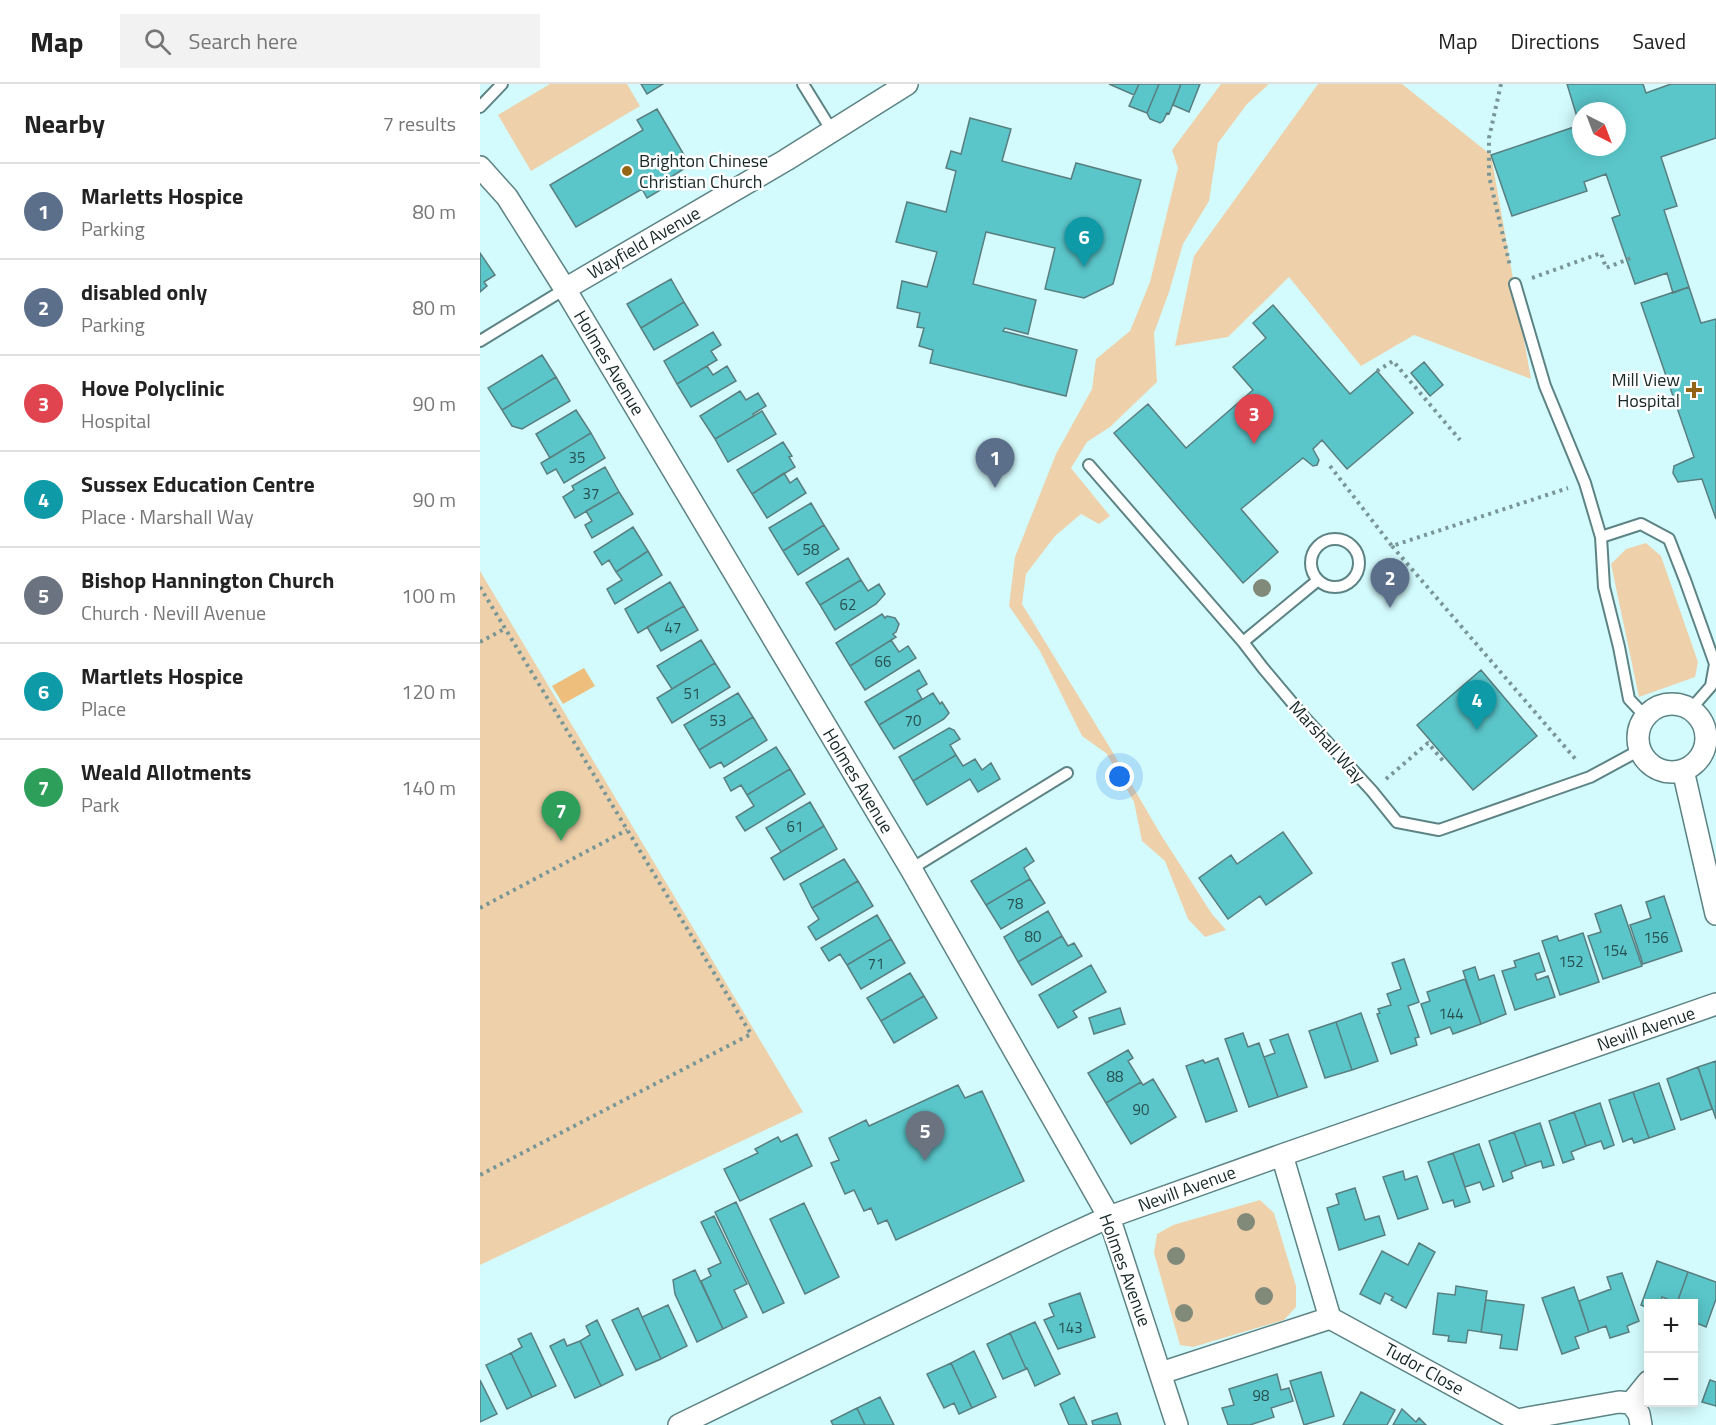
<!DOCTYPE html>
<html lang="en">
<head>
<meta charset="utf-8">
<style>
  body { margin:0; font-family:"Titillium Web",sans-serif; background:#f2f2f2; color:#222 }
  .controls { position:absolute; right:18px; bottom:18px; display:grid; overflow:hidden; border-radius:0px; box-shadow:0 3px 15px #0003 }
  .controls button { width:54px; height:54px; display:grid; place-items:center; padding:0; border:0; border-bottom:2px solid #e0e0e0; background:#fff; color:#222; font:30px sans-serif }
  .compass { position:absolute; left:1092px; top:18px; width:54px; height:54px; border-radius:50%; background:#fff; box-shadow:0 3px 15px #0003; rotate:138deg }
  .you { position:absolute; left:640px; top:693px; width:21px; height:21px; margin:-15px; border:4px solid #fff; border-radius:50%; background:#1a73e8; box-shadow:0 0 0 9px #1a73e833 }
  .badge { display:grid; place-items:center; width:39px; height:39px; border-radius:50%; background:#7c3aed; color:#fff; font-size:20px; font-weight:700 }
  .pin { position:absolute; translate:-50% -50px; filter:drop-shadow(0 2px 3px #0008) }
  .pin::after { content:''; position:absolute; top:32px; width:21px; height:18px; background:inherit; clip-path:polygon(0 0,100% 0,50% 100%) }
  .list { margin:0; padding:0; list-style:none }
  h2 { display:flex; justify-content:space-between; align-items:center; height:78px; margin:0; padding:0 24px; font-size:26px }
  h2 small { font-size:20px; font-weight:400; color:#767676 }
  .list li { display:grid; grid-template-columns:39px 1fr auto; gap:18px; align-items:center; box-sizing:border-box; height:96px; padding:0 24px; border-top:2px solid #e0e0e0 }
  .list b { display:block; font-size:22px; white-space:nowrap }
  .list p { margin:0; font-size:20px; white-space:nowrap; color:#767676 }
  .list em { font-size:20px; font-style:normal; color:#767676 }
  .icon { flex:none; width:33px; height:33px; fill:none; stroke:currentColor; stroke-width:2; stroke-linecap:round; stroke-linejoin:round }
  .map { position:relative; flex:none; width:1236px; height:1341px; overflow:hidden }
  header { display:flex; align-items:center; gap:36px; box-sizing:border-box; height:84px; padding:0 30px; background:#fff; border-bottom:2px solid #e0e0e0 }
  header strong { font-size:28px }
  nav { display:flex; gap:33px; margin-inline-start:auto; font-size:21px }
  .search { width:420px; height:54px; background:#f2f2f2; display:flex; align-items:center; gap:15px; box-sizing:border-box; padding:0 21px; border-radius:0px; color:#767676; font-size:22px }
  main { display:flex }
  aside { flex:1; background:#fff }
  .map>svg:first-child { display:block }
  .green { fill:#eed1aa }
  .water { fill:#edbe7c }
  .building { fill:#5ac6ca; stroke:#597e7f; stroke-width:1.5; fill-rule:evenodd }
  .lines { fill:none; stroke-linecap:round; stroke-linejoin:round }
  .service-casing { stroke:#5d8384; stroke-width:14 }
  .minor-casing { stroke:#5d8384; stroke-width:24 }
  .path { stroke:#799697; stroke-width:4; stroke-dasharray:3 4.5; stroke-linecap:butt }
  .service { stroke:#fff; stroke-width:10 }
  .minor { stroke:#fff; stroke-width:21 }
  .tree { fill:#818979 }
  .poi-dot { fill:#946514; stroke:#fff; stroke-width:2 }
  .labels { text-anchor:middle; stroke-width:5; stroke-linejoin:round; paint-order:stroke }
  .number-label { font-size:15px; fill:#284f50 }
  .poi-label { font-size:18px; fill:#172727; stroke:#fff; text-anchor:start }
  .street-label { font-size:18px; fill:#172727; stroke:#fff }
</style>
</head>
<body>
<header>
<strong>Map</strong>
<div class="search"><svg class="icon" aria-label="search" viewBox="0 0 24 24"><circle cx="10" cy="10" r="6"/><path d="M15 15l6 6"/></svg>Search here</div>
<nav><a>Map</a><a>Directions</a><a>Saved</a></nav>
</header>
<main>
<aside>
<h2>Nearby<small>7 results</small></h2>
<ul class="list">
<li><span class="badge" style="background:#5c6f8a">1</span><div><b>Marletts Hospice</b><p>Parking</p></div><em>80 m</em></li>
<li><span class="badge" style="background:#5c6f8a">2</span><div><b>disabled only</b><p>Parking</p></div><em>80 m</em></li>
<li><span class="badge" style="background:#e0444e">3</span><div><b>Hove Polyclinic</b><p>Hospital</p></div><em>90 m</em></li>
<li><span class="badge" style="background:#0f9aa8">4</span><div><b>Sussex Education Centre</b><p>Place · Marshall Way</p></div><em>90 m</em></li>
<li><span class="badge" style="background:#6b7280">5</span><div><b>Bishop Hannington Church</b><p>Church · Nevill Avenue</p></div><em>100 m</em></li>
<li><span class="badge" style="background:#0f9aa8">6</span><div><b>Martlets Hospice</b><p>Place</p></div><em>120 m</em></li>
<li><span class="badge" style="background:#2e9e5b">7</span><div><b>Weald Allotments</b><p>Park</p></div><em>140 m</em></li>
</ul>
</aside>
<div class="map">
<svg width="1236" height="1341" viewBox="0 0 1236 1341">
  <rect width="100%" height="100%" fill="#d3fbfd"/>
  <path class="green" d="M 70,0 L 147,0 L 160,22 L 51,87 L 18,31 Z
    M 741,0 L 789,0 L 767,20 L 738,59 L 729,117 L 703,160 L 689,208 L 674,249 L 677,298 L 630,343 L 607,358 L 591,384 L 630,432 L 619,440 L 601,430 L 575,452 L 546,490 L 542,520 L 632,667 L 681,751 L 732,830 L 746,846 L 725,853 L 708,835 L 685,777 L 662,757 L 654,718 L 626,669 L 602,652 L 560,567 L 529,522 L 535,473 L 576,370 L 612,305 L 616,275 L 650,247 L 670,198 L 698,84 L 692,66 Z
    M 838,0 L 922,0 L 1011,71 L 1051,295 L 934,251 L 881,282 L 809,193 L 748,253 L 695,262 L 714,172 Z
    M 1166,459 L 1181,472 L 1218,578 L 1215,593 L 1159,613 L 1131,480 L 1146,465 Z
    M 0,487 L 323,1028 L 0,1181 Z
    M 780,1116 L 794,1129 L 816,1202 L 816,1223 L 804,1236 L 713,1263 L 700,1261 L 674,1169 L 677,1150 L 693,1141 Z"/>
  <path class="water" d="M 104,584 L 115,602 L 83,620 L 72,602 Z"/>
  <path class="building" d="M 161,0 L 183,0 L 167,10 Z
    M 629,0 L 659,0 L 654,11 Z
    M 659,0 L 679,0 L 667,29 L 649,22 Z
    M 679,0 L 701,0 L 689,30 L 687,29 L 683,37 L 680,39 L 670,35 L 667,29 Z
    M 701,0 L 720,0 L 709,28 L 693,21 Z
    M 1087,0 L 1163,0 L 1166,9 L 1191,0 L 1236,0 L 1236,54 L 1181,73 L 1197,122 L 1184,126 L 1209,203 L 1193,209 L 1187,189 L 1155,200 L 1132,134 L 1140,131 L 1126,90 L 1104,98 L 1107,107 L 1032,132 L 1011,71 L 1094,43 L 1096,48 L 1101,46 ZM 1101,27 L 1137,27 L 1137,63 L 1101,63 Z
    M 177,25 L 210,81 L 191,93 L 194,98 L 167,114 L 162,105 L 96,143 L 70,101 L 163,46 L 157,36 Z
    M 490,34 L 531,45 L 522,77 L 591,95 L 596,79 L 661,96 L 633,200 L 604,214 L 565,205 L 575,164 L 506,148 L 493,200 L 556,216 L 548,250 L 525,244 L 523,247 L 597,266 L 586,312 L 450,279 L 453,266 L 439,262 L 444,244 L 437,243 L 440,229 L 417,224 L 422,197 L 447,203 L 457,168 L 416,158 L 427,118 L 466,128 L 476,87 L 466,84 L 471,67 L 481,70 Z
    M 0,169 L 15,191 L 4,198 L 7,202 L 0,208 Z
    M 191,195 L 204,218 L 161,244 L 147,220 Z
    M 1209,203 L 1221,239 L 1236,235 L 1236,435 L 1222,395 L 1198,398 L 1193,389 L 1194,382 L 1214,373 L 1161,219 Z
    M 204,218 L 218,241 L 174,266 L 161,244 Z
    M 793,221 L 870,310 L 897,287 L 933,329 L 867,385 L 842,356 L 833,365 L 839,376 L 837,381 L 833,382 L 823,374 L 761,425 L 798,468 L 763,499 L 634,349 L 668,320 L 706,364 L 773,306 L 753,283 L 786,254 L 773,239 Z
    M 233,248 L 241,261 L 231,267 L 237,276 L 197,300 L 184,277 Z
    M 62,271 L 76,293 L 22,326 L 8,304 Z
    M 944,278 L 963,301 L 950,312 L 931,289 Z
    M 227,282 L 233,291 L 247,282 L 256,297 L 211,323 L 197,300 Z
    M 76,293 L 90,317 L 42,345 L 32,342 L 22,326 Z
    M 260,307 L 266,316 L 278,309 L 286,322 L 273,330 L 274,332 L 235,355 L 220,332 Z
    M 96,326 L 111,349 L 70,374 L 56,350 Z
    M 282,327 L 296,350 L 248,378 L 235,355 Z
    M 111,349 L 125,374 L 84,399 L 76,385 L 67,390 L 61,379 Z
    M 303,358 L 312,372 L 309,373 L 315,383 L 272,410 L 257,386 Z
    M 125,383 L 139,408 L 95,434 L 83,413 L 94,406 L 92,402 Z
    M 304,389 L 310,399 L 317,394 L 326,409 L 287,434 L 272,410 Z
    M 139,408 L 153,430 L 112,454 L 105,441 L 112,437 L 106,427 Z
    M 331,419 L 344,441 L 303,467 L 289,444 Z
    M 344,441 L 359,465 L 318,491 L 303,467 Z
    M 153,443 L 168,467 L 136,488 L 129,476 L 122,481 L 114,468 Z
    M 168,467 L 182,491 L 135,520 L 127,505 L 142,496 L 136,488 Z
    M 368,474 L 381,496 L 340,521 L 326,499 Z
    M 381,496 L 388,507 L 399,500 L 405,510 L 396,520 L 355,546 L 340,521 Z
    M 190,498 L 204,522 L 158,549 L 145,525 Z
    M 204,522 L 218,546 L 181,567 L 167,543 Z
    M 402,530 L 405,534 L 407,532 L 415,534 L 419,540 L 416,548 L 413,550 L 416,553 L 370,582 L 356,559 Z
    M 221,556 L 235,579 L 192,605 L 177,582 Z
    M 411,556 L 419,568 L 428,562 L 436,574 L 385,606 L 370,582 Z
    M 235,579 L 250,603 L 192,639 L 177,614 Z
    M 439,586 L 447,600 L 437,606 L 442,615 L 399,641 L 385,618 Z
    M 1001,586 L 1057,652 L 993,706 L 937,641 Z
    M 258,609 L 273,633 L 219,666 L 204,641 Z
    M 453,609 L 460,620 L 462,618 L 469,629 L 464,635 L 414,665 L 399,641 Z
    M 273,633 L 287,656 L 244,683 L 241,678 L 230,684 L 219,666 Z
    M 469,644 L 474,646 L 480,655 L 470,661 L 476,671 L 433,697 L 419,673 Z
    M 296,663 L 310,685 L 267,711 L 261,701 L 251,707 L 244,694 Z
    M 476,671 L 483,682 L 495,675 L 502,686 L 511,679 L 520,695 L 498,708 L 490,695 L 447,721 L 433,697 Z
    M 310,685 L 325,710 L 265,747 L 256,733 L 274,722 L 267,711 Z
    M 330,718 L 344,742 L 301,768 L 286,744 Z
    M 344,742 L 357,765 L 304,796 L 291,774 Z
    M 803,748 L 832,789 L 786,821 L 780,812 L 748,835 L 719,794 L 751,771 L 757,780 Z
    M 546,764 L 554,777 L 544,784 L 550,795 L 506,821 L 491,797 Z
    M 364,775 L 378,797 L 332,824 L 320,800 Z
    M 550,795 L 565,819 L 521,845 L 506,821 Z
    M 378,797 L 393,822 L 336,856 L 328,843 L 339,835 L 332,824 Z
    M 1184,812 L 1202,867 L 1163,880 L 1150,841 L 1171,834 L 1166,818 Z
    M 1141,821 L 1162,882 L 1123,895 L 1108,852 L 1121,848 L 1115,830 Z
    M 568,827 L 582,852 L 538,878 L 524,853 Z
    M 397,831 L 411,855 L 367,881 L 360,870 L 349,877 L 341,864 Z
    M 1103,849 L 1119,898 L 1080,911 L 1062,857 L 1077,852 L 1079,857 Z
    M 582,852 L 588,862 L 594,859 L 602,872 L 552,901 L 538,878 Z
    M 411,855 L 425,879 L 381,905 L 367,881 Z
    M 1059,869 L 1065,887 L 1055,890 L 1057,896 L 1068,892 L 1075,913 L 1035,926 L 1022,887 L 1036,883 L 1034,877 Z
    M 924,875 L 939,918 L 928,922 L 939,953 L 935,954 L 937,961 L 911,970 L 897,930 L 900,929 L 898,925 L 911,921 L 907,910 L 921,905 L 912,879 Z
    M 611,881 L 626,908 L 593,927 L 597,933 L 578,944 L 559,911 Z
    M 995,883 L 999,896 L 1014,891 L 1026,930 L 1001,940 L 983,887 Z
    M 430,889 L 444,912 L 401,937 L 387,914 Z
    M 985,895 L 1001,940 L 973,950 L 970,943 L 951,950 L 941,920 L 950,917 L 947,908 Z
    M 444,912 L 457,934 L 414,959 L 401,937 Z
    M 640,924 L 645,940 L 614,950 L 609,934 Z
    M 881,929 L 898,977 L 872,986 L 856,938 Z
    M 856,938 L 872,986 L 845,994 L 829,947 Z
    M 763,949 L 768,963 L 779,959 L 798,1013 L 769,1023 L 745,955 Z
    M 808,950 L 827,1003 L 798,1013 L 784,973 L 795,969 L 790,956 Z
    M 648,966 L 653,974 L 648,977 L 661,998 L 626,1019 L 608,989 Z
    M 738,974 L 757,1027 L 726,1038 L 706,982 L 723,976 L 725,979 Z
    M 1236,977 L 1236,1035 L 1218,983 Z
    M 1218,983 L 1232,1025 L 1201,1036 L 1187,995 Z
    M 673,995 L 696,1033 L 651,1060 L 626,1019 L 661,998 L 663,1001 Z
    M 1179,999 L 1195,1045 L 1169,1054 L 1153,1008 Z
    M 478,1001 L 485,1014 L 502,1007 L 544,1097 L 416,1156 L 407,1136 L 398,1140 L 391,1124 L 384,1127 L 374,1106 L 365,1110 L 351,1079 L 359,1076 L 349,1054 L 386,1036 L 389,1042 Z
    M 1153,1008 L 1169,1054 L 1154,1059 L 1152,1054 L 1143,1058 L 1129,1016 Z
    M 1120,1019 L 1134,1061 L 1124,1065 L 1121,1057 L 1106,1062 L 1094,1028 Z
    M 1094,1028 L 1106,1062 L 1091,1068 L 1094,1075 L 1083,1079 L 1069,1037 Z
    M 1060,1039 L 1074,1081 L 1063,1084 L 1061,1077 L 1046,1082 L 1034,1048 Z
    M 1034,1048 L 1046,1082 L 1031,1088 L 1033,1094 L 1023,1098 L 1009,1057 Z
    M 317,1050 L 332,1082 L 260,1117 L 244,1085 L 278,1069 L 275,1065 L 298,1053 L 301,1058 Z
    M 999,1060 L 1014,1102 L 1003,1106 L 1000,1098 L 985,1103 L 973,1069 Z
    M 973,1069 L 990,1118 L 975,1123 L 973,1116 L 963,1119 L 948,1078 Z
    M 923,1087 L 925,1096 L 937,1092 L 948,1125 L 918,1135 L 903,1093 Z
    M 875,1104 L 885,1136 L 899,1132 L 905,1151 L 859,1166 L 847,1124 L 859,1120 L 856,1110 Z
    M 256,1118 L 304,1219 L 283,1229 L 235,1128 Z
    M 324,1119 L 359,1193 L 325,1210 L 290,1135 Z
    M 234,1132 L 267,1200 L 254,1206 L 267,1233 L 243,1245 L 221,1197 L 231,1192 L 228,1185 L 241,1179 L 221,1138 Z
    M 939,1159 L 955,1168 L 926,1224 L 911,1216 L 913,1213 L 905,1209 L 900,1220 L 880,1210 L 902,1167 L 928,1181 Z
    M 1177,1177 L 1208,1188 L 1197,1219 L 1182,1213 L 1180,1220 L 1168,1220 L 1168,1224 L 1161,1221 Z
    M 215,1186 L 243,1245 L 217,1258 L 195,1210 L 193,1196 Z
    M 1208,1188 L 1236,1198 L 1236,1215 L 1226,1243 L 1214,1238 L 1214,1220 L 1197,1219 Z
    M 1142,1189 L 1159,1237 L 1147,1242 L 1149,1248 L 1130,1254 L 1126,1242 L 1109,1248 L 1099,1217 L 1131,1205 L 1127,1193 Z
    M 976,1202 L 1007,1207 L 1001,1248 L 988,1246 L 986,1259 L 968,1257 L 969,1252 L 953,1250 L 958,1209 L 975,1211 Z
    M 1094,1203 L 1109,1248 L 1095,1253 L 1099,1264 L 1082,1270 L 1062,1214 Z
    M 600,1209 L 615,1253 L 578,1265 L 564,1236 L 574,1232 L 569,1220 Z
    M 1006,1216 L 1044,1221 L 1037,1266 L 1020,1264 L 1022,1251 L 1001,1248 Z
    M 188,1221 L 207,1262 L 181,1275 L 162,1233 Z
    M 158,1224 L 181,1275 L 156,1286 L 132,1236 Z
    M 117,1236 L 143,1291 L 121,1302 L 100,1257 L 110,1251 L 106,1242 Z
    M 555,1238 L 580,1290 L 555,1302 L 547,1284 L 546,1285 L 530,1249 Z
    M 51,1249 L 76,1302 L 52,1313 L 31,1269 L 42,1263 L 38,1255 Z
    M 530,1249 L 546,1285 L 523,1295 L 507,1260 Z
    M 84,1255 L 87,1262 L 100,1257 L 121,1302 L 95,1314 L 70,1262 Z
    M 494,1267 L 516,1313 L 492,1324 L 471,1279 Z
    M 31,1269 L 52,1313 L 27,1325 L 6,1281 Z
    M 471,1279 L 492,1324 L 479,1330 L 474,1319 L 464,1324 L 447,1290 Z
    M 841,1288 L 854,1332 L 824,1341 L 810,1297 Z
    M 797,1290 L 801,1306 L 809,1304 L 813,1317 L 791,1324 L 794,1333 L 770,1341 L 748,1341 L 742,1324 L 754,1321 L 749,1305 Z
    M 0,1296 L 17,1330 L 0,1338 Z
    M 1230,1296 L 1236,1298 L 1236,1322 L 1222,1318 Z
    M 881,1308 L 915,1326 L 907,1341 L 863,1341 Z
    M 400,1313 L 414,1341 L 385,1341 L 377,1324 Z
    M 594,1313 L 607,1341 L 589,1341 L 580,1320 Z
    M 377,1324 L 385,1341 L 353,1341 L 351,1337 Z
    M 922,1325 L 936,1338 L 939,1334 L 946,1341 L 913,1341 Z
    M 637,1329 L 641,1341 L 613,1341 L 612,1337 Z"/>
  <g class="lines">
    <g class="service-casing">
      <path id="service" d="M 323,0 L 352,47
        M 0,23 L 22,0
        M 1035,200 L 1065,302 L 1105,399 L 1121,453 L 1124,503 L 1139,563 L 1149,615 L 1165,632
        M 0,257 L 85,205
        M 609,381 L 763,558 L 783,584 L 825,634 L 892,707 L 917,738 L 959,746 L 1110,693 L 1160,666
        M 1121,453 L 1161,440 L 1189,455 L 1205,496 L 1235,580 L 1231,602 L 1211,625
        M831 479a24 24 0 1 1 48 0a24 24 0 1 1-48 0Z
        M 763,558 L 837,497
        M 1227,656 L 1236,652
        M 431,785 L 587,689"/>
    </g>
    <g class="minor-casing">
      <path id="minor" d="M 0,83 L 27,113 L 85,205 L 431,785 L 629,1133 L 697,1341
        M 85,205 L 306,76 L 427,0
        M1158 654a34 34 0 1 1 68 0a34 34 0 1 1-68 0Z
        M 1203,686 L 1236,830
        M 802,1071 L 850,1234 L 1037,1336 L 1039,1341
        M 681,1289 L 850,1234
        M 1151,1319 L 1168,1298
        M 1037,1336 L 1139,1318 L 1151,1319 L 1159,1330 L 1161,1341
        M 199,1341 L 579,1156 L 629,1133 L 802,1071 L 1236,920"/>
    </g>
    <path class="path" d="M 1021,0 L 1009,54 L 1009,92 L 1030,182
      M 1052,194 L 1121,169 L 1126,184 L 1151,174
      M 897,287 L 913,277 L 980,356
      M 850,382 L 912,462 L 1088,404
      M 912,462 L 1098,678
      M 0,503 L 271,950 L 0,1091
      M 0,558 L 26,544
      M 906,695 L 948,659 L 964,678
      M 0,824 L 147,746"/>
    <use href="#service" class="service"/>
    <use href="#minor" class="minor"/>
  </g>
  <g class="tree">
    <circle cx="782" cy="504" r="9"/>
    <circle cx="766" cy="1138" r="9"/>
    <circle cx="696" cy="1172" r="9"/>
    <circle cx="784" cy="1212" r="9"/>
    <circle cx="704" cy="1229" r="9"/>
  </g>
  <g class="poi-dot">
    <circle cx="147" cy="87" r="6"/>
    <path d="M1211 297h6v6h6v6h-6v6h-6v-6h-6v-6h6z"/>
  </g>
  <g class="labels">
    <g class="number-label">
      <text x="97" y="379">35</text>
      <text x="111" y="415">37</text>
      <text x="331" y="471">58</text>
      <text x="368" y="526">62</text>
      <text x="193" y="549">47</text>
      <text x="403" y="583">66</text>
      <text x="212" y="615">51</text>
      <text x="238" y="642">53</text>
      <text x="433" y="642">70</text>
      <text x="315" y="748">61</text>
      <text x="535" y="825">78</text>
      <text x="553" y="858">80</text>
      <text x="1176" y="859">156</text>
      <text x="1135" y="872">154</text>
      <text x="1091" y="883">152</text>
      <text x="396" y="885">71</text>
      <text x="971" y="935">144</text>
      <text x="635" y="998">88</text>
      <text x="661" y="1031">90</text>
      <text x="590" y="1249">143</text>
      <text x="781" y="1317">98</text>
    </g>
    <g class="poi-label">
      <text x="159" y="83">Brighton Chinese<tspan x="159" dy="21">Christian Church</tspan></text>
      <text x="1200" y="302" text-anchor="end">Mill View<tspan x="1200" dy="21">Hospital</tspan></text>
    </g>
    <g class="street-label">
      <text transform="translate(164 159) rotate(-30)" y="6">Wayfield Avenue</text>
      <text transform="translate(129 279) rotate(59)" y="6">Holmes Avenue</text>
      <text transform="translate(847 658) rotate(48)" y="6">Marshall Way</text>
      <text transform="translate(378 697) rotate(59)" y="6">Holmes Avenue</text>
      <text transform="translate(1166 945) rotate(-19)" y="6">Nevill Avenue</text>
      <text transform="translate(707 1105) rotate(-20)" y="6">Nevill Avenue</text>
      <text transform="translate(645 1186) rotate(70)" y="6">Holmes Avenue</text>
      <text transform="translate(944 1285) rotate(29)" y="6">Tudor Close</text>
    </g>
  </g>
</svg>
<div class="controls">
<button>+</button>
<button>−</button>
</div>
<svg class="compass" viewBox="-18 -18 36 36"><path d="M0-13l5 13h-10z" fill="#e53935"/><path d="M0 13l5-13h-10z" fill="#767676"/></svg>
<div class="you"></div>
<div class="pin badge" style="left:515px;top:404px;background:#5c6f8a">1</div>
<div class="pin badge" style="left:910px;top:524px;background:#5c6f8a">2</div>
<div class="pin badge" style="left:774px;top:360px;background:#e0444e">3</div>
<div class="pin badge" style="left:997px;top:646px;background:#0f9aa8">4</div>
<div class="pin badge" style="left:445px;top:1077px;background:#6b7280">5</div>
<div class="pin badge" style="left:604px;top:183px;background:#0f9aa8">6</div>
<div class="pin badge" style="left:81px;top:757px;background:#2e9e5b">7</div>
</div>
</main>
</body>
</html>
